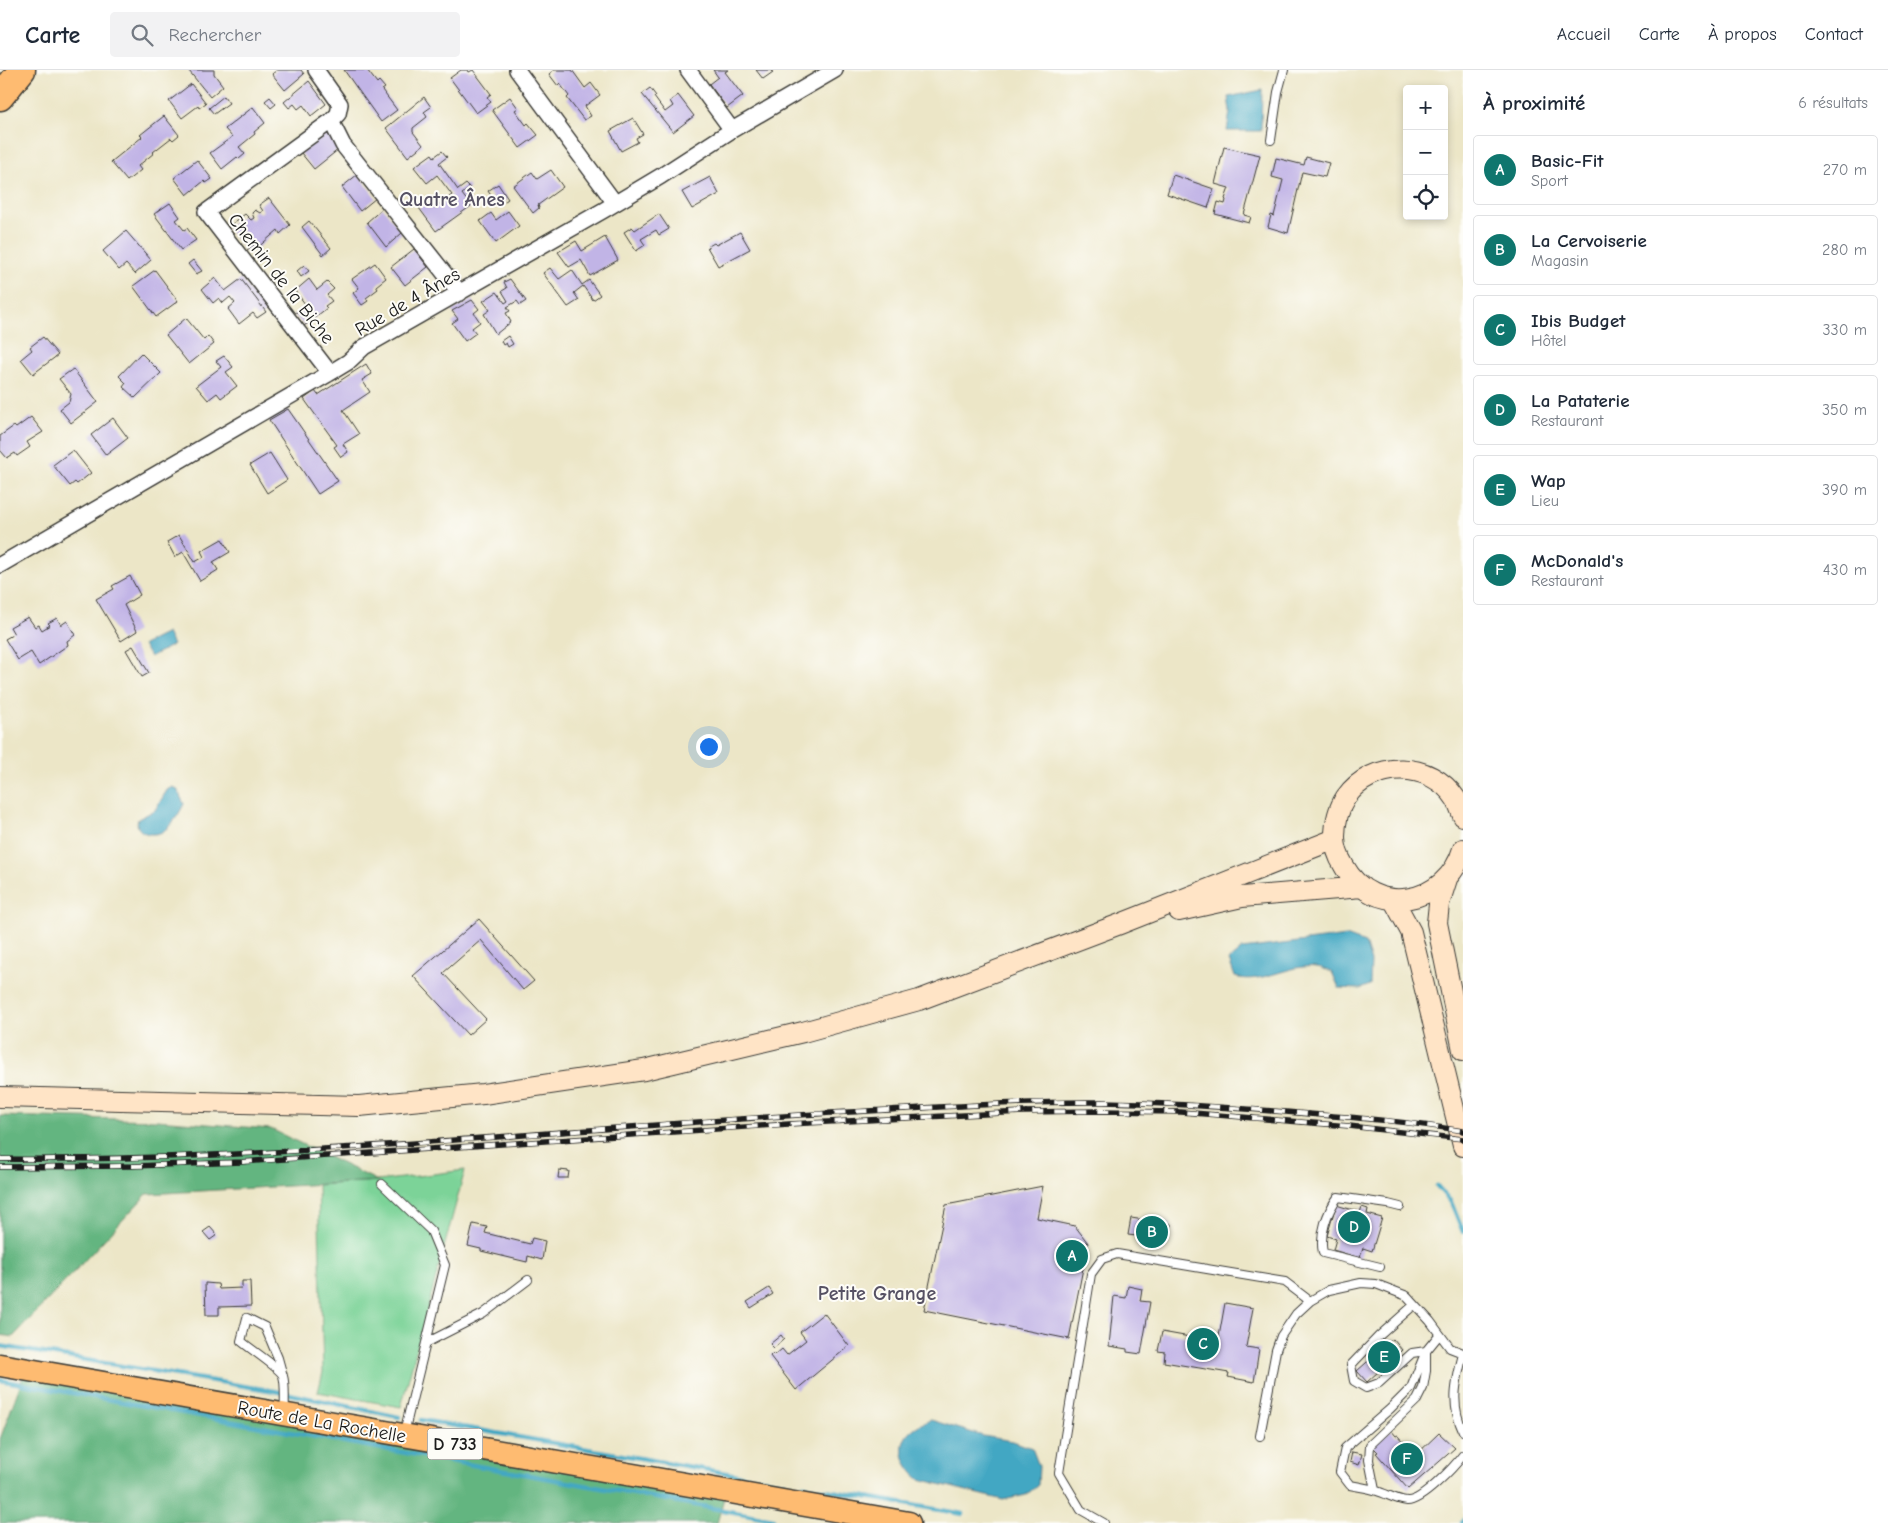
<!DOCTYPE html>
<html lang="fr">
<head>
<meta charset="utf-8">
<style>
  body { margin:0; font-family:"Comic Neue",sans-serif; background:#f2f2f3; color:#1f2937 }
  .controls { position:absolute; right:15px; top:15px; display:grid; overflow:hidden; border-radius:5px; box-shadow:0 2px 8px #0003 }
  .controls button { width:45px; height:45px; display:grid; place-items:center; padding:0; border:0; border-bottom:1px solid #e0e1e3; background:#fff; color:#1f2937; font:25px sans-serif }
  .you { position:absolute; left:708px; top:676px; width:18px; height:18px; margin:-12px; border:4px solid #fff; border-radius:50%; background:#1a73e8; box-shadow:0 0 0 8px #1a73e833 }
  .badge { display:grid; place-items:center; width:32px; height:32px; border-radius:50%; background:#0f766e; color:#fff; font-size:16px; font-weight:700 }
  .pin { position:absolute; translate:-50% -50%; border:2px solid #fff; box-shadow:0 1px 5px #0006 }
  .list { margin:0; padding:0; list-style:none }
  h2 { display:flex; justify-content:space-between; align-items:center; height:65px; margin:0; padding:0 20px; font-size:21px }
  h2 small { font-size:16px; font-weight:400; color:#747a83 }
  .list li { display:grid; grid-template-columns:32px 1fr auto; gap:15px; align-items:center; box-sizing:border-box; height:70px; margin:0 10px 10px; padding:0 10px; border:1px solid #e0e1e3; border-radius:5px }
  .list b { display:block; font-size:19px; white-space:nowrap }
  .list p { margin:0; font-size:16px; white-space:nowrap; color:#747a83 }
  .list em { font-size:16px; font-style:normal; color:#747a83 }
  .icon { flex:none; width:28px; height:28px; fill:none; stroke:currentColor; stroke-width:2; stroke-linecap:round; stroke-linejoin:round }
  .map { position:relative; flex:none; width:1463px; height:1453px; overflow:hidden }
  header { display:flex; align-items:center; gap:30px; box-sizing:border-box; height:70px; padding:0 25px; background:#fff; border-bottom:1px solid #e0e1e3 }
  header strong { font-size:24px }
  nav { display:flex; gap:28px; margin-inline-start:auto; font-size:18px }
  .search { width:350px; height:45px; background:#f2f2f3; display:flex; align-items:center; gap:12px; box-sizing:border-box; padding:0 18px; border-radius:5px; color:#747a83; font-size:19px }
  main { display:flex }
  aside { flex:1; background:#fff }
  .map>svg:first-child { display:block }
  .green { fill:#7bd398; stroke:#4c785a }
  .forest { fill:#64b580; stroke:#40684e }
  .water { fill:#43a7c3; stroke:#306270 }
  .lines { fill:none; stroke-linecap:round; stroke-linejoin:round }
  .stream { stroke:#43a7c3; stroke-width:4.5 }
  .building { fill:#c1b4e6 }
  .lane-casing { stroke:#3b3a36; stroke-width:10 }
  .street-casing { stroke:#3b3a36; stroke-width:18 }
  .secondary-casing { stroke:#3b3a36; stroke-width:22 }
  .primary-casing { stroke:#3b3a36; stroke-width:25 }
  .highway-casing { stroke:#3b3a36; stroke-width:29 }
  .lane { stroke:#fff; stroke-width:8 }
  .street { stroke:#fff; stroke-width:15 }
  .secondary { stroke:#ffe4c6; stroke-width:20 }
  .primary { stroke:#febb71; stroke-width:22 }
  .highway { stroke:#febb71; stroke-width:26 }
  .rail-casing { stroke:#1c1c1c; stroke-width:5.5 }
  .rail { stroke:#fdfcf7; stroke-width:4; stroke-dasharray:11; stroke-linecap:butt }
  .labels { text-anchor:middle; stroke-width:4; stroke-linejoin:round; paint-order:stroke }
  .shield { fill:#fdfcf7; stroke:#605f5e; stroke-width:1 }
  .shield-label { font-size:18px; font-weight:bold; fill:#1c1c1c }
  .street-label { font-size:19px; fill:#1c1c1c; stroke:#fdfcf7 }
  .neighbourhood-label { font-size:20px; font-weight:bold; fill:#565163; stroke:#fdfcf7 }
</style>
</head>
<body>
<header>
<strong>Carte</strong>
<div class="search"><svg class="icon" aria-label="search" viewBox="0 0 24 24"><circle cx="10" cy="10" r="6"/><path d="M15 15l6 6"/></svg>Rechercher</div>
<nav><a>Accueil</a><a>Carte</a><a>À propos</a><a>Contact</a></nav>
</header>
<main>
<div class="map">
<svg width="1463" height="1453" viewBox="0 0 1463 1453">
  <rect width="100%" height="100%" fill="#fdfcf7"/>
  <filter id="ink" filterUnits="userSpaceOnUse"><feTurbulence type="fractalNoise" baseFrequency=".02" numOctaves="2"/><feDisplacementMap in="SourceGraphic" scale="10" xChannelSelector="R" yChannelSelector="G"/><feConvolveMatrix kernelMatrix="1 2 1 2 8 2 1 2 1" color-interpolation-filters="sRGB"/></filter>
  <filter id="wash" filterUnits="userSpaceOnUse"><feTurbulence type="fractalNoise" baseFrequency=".0096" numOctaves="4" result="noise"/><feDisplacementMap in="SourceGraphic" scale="20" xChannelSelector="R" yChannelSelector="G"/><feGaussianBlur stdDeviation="1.12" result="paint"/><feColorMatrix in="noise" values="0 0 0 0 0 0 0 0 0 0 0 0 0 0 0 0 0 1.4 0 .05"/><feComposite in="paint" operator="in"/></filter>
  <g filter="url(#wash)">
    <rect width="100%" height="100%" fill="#ece6c7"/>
    <path class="green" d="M 465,1100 L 401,1337 L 318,1322 L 323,1302 L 318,1115 L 378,1111 Z"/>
    <path class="forest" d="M 0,1046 L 157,1050 L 271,1059 L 378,1111 L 147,1124 L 13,1267 L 0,1265 Z
      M 26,1299 L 726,1421 L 717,1453 L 0,1453 L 0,1369 Z"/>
    <path class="water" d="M 1262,20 L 1261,61 L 1227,61 L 1230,41 L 1228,27 Z
      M 167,563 L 173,575 L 150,587 L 143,575 Z
      M 172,717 L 177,719 L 184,734 C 179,744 172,756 162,762 C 152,767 133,763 138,749 L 155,740 L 167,720 Z
      M 1346,866 L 1365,873 L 1371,892 L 1370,915 L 1360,919 L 1339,918 L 1332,902 C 1327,901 1322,897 1317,897 C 1290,893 1262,915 1235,907 L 1229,890 L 1242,879 Z
      M 931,1350 L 983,1366 L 1013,1371 L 1032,1378 L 1039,1396 L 1038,1415 L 1026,1425 L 1003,1430 L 919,1409 C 902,1395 894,1371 916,1357 C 920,1354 926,1352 931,1350 Z"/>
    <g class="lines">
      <path class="stream" d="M 1437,1116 L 1451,1132 L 1463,1162
        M 0,1276 L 275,1321 L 399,1347
        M 0,1310 L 773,1449
        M 421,1350 L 784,1413
        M 803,1416 L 963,1444
        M 1461,1453 L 1463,1451"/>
    </g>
    <g id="blocks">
      <path class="building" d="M 190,0 L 214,0 L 214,4 L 223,16 L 210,27 L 189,1 Z
        M 277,0 L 301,0 L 304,4 L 285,20 L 272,4 Z
        M 344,0 L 367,0 L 377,13 L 379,11 L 385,18 L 382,20 L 397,40 L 381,52 Z
        M 461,0 L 468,0 L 469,2 L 473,0 L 491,24 L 487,27 L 491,32 L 476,43 L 450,8 Z
        M 554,0 L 572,0 L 585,18 L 591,13 L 600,25 L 585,36 L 591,46 L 584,50 L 567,28 L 569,26 L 560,14 L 558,16 L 549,4 Z
        M 713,0 L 728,0 L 725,2 L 743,26 L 727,38 L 709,14 L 718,7 Z
        M 756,0 L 772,0 L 773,2 L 763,9 Z
        M 309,11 L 326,34 L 311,46 L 303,35 L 298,39 L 294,34 L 289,38 L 284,32 Z
        M 191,14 L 206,33 L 199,38 L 198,36 L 182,48 L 169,31 Z
        M 650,18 L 656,26 L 654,27 L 665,42 L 673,36 L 670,31 L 678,25 L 694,46 L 673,62 L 642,24 Z
        M 224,26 L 229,33 L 214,44 L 209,38 Z
        M 270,27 L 276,34 L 271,38 L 265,31 Z
        M 424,27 L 431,37 L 424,42 L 427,47 L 413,58 L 413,62 L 423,75 L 408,87 L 386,58 Z
        M 510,27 L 518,38 L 515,40 L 526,55 L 528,53 L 538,65 L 520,78 L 492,40 Z
        M 253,37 L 265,53 L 254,62 L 255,64 L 239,77 L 245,84 L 239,89 L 237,87 L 222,99 L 210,83 L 232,67 L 225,59 Z
        M 164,46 L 179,65 L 173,70 L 171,68 L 153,82 L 154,83 L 138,96 L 141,100 L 127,111 L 111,92 L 142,67 L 140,65 Z
        M 633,48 L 643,64 L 636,68 L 638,72 L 621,81 L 610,61 Z
        M 327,63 L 339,79 L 314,99 L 301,83 Z
        M 1224,77 L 1260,85 L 1244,145 L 1251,147 L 1249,153 L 1215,144 L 1218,132 L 1225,134 L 1226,130 L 1225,129 L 1229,118 L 1215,114 Z
        M 442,81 L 447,87 L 439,93 L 458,120 L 466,114 L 470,118 L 462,124 L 471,136 L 436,161 L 419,138 L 428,131 L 434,138 L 452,125 L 437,105 L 427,113 L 414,97 L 432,84 L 434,87 Z
        M 1306,87 L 1329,93 L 1325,107 L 1302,102 L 1288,163 L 1268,157 L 1271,145 L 1274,146 L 1283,110 L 1272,107 L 1276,88 L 1304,95 Z
        M 197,90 L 212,109 L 206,113 L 204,111 L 187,125 L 174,108 Z
        M 551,100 L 563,117 L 538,135 L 539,138 L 533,143 L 513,116 L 532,102 L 537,109 Z
        M 358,104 L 376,128 L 360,141 L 342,117 Z
        M 1173,105 L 1214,119 L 1208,138 L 1167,124 Z
        M 710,107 L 719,124 L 692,139 L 682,122 Z
        M 498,114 L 508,129 L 498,136 L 488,121 Z
        M 269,128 L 290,155 L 280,164 L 278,160 L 256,179 L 253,175 L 246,181 L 227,158 L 245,144 L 251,150 L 254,148 L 252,143 L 255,140 L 260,143 L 263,141 L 259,135 Z
        M 170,133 L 180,147 L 176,150 L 184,160 L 187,158 L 196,170 L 181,180 L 154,144 Z
        M 383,138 L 402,163 L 386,177 L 367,152 Z
        M 508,141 L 519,156 L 496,173 L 480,151 L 491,143 L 496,150 Z
        M 659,144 L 669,159 L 659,165 L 656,160 L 641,169 L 645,175 L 636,181 L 624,162 L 632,157 L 635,160 Z
        M 309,151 L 331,178 L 323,185 L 302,157 Z
        M 126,161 L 151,190 L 135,204 L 126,194 L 119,200 L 103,181 Z
        M 740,162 L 750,179 L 718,196 L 707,177 L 714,173 L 716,175 Z
        M 605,167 L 618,190 L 590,206 L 581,190 L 569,197 L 558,182 L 576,171 L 582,181 Z
        M 414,179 L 428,197 L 405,215 L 391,197 Z
        M 193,190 L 202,201 L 196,204 L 188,194 Z
        M 375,193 L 386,208 L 376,216 L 378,219 L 366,228 L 368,231 L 362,235 L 353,223 L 359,218 L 352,209 Z
        M 304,195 L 309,201 L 301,207 L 297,201 Z
        M 550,198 L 559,209 L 572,200 L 582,215 L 589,210 L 600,225 L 593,230 L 583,216 L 574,223 L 579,230 L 568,237 L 543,203 Z
        M 155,200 L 178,231 L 156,247 L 133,216 Z
        M 215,208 L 225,221 L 241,209 L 266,242 L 257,248 L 253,243 L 239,254 L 228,239 L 235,233 L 230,227 L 223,233 L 219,228 L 213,233 L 202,219 Z
        M 309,209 L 317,220 L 327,212 L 334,219 L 327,225 L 332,231 L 325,236 L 327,238 L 304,256 L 294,244 L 306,235 L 295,221 Z
        M 510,209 L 526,231 L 520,235 L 517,231 L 507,237 L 510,241 L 506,243 L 511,252 L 496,264 L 484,244 L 490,240 L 483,231 L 497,222 L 505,233 L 508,231 L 502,221 L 507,218 L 504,212 Z
        M 472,230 L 479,239 L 474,243 L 480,252 L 472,258 L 476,263 L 465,271 L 452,253 L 458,249 L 452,241 Z
        M 186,248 L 204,270 L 208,266 L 214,274 L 189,294 L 166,265 Z
        M 508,266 L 513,274 L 508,277 L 506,273 L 503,275 L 501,271 Z
        M 43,267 L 58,285 L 33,304 L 21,289 L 32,280 L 30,277 Z
        M 141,283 L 161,303 L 135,328 L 123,317 L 126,313 L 119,306 Z
        M 224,286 L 233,297 L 226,302 L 237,316 L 221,328 L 217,323 L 208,330 L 196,316 L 221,297 L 216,291 Z
        M 366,294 L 372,304 L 362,310 L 370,322 L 343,340 L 359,364 L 343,374 L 348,382 L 341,387 L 334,377 L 337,375 L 304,329 L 315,321 L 318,325 Z
        M 73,299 L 98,332 L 71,353 L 60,339 L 69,332 L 71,324 L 59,309 Z
        M 288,339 L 338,411 L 318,424 L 269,350 Z
        M 31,347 L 43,362 L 27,372 L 30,377 L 17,386 L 15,383 L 7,388 L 0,380 L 0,366 L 14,356 L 16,358 Z
        M 113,348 L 128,368 L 106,385 L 91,365 Z
        M 73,380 L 91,403 L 77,414 L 75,412 L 70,416 L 53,395 Z
        M 270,383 L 287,410 L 267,423 L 250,395 Z
        M 179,465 L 195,492 L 204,487 L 201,481 L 222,469 L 230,482 L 213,492 L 218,500 L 200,511 L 183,482 L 175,487 L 167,472 Z
        M 130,506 L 140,525 L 124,535 L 137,561 L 121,571 L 96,529 L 114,519 L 112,516 Z
        M 28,547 L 35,557 L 39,555 L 42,560 L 50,555 L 48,553 L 57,548 L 61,555 L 67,551 L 75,565 L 67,571 L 68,575 L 39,595 L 31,582 L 18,590 L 5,569 L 14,564 L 10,557 Z
        M 133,576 L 149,603 L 142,607 L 126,580 Z
        M 479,849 L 534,911 L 523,920 L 481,870 L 443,903 L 486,949 L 468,965 L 413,906 Z
        M 559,1100 L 569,1101 L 568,1108 L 558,1108 Z
        M 1043,1116 L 1037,1148 L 1075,1156 L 1088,1173 L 1069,1269 L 924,1240 L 946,1135 Z
        M 1336,1135 L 1360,1142 L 1362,1137 L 1368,1139 L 1367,1144 L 1382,1148 L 1372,1181 L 1363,1178 L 1360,1188 L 1333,1180 L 1336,1169 L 1327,1166 Z
        M 1131,1148 L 1171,1154 L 1169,1170 L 1128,1165 Z
        M 473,1154 L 487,1157 L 485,1163 L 530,1174 L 532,1168 L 545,1171 L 542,1190 L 528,1186 L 527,1192 L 481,1181 L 481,1179 L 468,1176 Z
        M 210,1157 L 217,1165 L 210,1170 L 203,1162 Z
        M 242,1211 L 250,1211 L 251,1236 L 219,1237 L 219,1245 L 206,1245 L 205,1213 L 218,1214 L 219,1219 L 242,1218 Z
        M 1128,1216 L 1142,1219 L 1140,1231 L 1150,1232 L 1141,1284 L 1127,1282 L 1127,1279 L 1109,1276 L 1114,1226 L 1126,1228 Z
        M 769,1218 L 773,1224 L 751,1238 L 747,1232 Z
        M 1225,1233 L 1253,1238 L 1246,1277 L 1259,1279 L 1254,1312 L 1228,1307 L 1229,1303 L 1164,1292 L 1165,1282 L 1158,1281 L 1162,1262 L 1218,1272 Z
        M 824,1243 L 849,1276 L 796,1320 L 770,1286 L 773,1283 L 775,1285 L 782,1279 L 787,1285 L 806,1270 L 800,1262 Z
        M 781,1265 L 784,1269 L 774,1278 L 770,1274 Z
        M 1393,1269 L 1402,1280 L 1367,1312 L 1357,1301 Z
        M 1391,1360 L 1396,1366 L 1398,1365 L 1416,1385 L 1439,1363 L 1455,1378 L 1408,1419 L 1376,1383 L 1378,1382 L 1372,1376 Z
        M 1352,1382 L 1362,1384 L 1359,1395 L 1350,1392 Z"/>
    </g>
  </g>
  <g filter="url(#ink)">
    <use href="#blocks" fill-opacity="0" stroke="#3b3a36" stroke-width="1"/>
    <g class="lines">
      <g class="lane-casing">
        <path id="lane" d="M 1271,70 L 1278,22 L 1284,0
          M 382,1114 L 431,1161 L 445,1195 L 404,1363
          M 1380,1197 L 1323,1183 C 1319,1164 1327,1142 1338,1127 L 1388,1134 L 1400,1137
          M 1414,1235 L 1379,1266 L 1351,1295 L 1354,1311 L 1366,1318 L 1379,1313 L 1412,1283 L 1426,1281
          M 1439,1265 L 1426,1281 L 1411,1318 L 1390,1339 L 1345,1378 L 1340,1402 L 1350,1415 C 1359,1417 1369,1418 1377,1421 C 1387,1424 1396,1430 1407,1431 C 1421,1432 1454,1397 1463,1385
          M 426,1273 L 483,1244 L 528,1210
          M 1463,1284 C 1456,1312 1450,1334 1463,1361
          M 283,1306 L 278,1288 L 265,1257 L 247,1248 L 241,1271 C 249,1278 281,1299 283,1306 C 286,1315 284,1332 285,1342
          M 1260,1366 L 1276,1280 L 1281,1266 L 1296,1244 L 1310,1231 L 1329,1220 L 1361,1213 L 1376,1214 L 1407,1226 L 1430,1251 L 1450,1278 L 1463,1283
          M 1375,1420 L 1369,1390 L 1370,1375 L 1417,1330 L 1423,1318 L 1426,1301 L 1426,1283
          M 1104,1453 L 1081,1440 L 1059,1403 L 1091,1204 L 1102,1189 L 1117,1184 L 1285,1212 L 1310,1231"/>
      </g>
      <g class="street-casing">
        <path id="street" d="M 316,0 L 340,34 L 338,44 L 331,51 L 343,75 L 460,223
          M 517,0 L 615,133
          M 688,0 L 732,60
          M 330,303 L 206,142 L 331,51
          M 0,495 L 330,303 L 348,292 L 364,277 L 604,140 L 661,106 L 732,60 L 835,0"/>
      </g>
      <g class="secondary-casing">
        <path id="secondary" d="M 1463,746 C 1461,741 1459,734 1456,729 C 1431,690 1372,690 1346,727 C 1338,739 1335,754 1335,767 C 1335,777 1339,788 1344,796 C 1373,849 1447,835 1463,779
          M 1447,809 L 1439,834 L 1437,853 L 1463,980
          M 1393,829 L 1411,862 L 1463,1076
          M 1179,841 L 1242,827 L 1362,817
          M 0,1027 L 359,1036 L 483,1024 L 644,1000 L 803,962 L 919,930 L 1120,854 L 1335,769"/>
      </g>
      <g class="primary-casing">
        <path id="primary" d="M 0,1295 L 909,1453"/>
      </g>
      <g class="highway-casing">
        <path id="highway" d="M 0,27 L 22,0"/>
      </g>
      <use href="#lane" class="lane"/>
      <use href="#street" class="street"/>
      <use href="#secondary" class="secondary"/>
      <use href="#primary" class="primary"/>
      <use href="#highway" class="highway"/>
      <g class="rail-casing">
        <path id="rail" d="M 0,1089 C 290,1092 579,1056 868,1041 C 946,1037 1025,1031 1103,1032 C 1172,1033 1241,1038 1309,1044 C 1361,1048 1412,1052 1463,1061
          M 0,1097 L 133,1096 L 242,1092 L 789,1054 L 1023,1042 L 1100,1041 L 1181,1042 L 1349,1056 L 1463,1069"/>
      </g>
      <use href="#rail" class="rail"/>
    </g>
  </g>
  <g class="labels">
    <rect class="shield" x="427.5" y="1358.5" width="55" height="31" rx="4"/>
    <g class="shield-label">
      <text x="455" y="1380">D 733</text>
    </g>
    <g class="street-label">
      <text transform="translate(282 208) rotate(52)" y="7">Chemin de la Biche</text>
      <text transform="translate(407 231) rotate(-30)" y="7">Rue de 4 Ânes</text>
      <text transform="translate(322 1351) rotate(10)" y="7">Route de La Rochelle</text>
    </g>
    <g class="neighbourhood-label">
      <text x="452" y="136">Quatre Ânes</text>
      <text x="877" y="1230">Petite Grange</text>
    </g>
  </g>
</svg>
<div class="controls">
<button>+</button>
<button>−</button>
<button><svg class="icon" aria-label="locate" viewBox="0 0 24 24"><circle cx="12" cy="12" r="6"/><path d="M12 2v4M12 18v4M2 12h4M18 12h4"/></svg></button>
</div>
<div class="you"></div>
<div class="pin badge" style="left:1072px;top:1186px">A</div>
<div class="pin badge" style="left:1152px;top:1162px">B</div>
<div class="pin badge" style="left:1203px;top:1274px">C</div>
<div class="pin badge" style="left:1354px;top:1157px">D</div>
<div class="pin badge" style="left:1384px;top:1287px">E</div>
<div class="pin badge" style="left:1407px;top:1389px">F</div>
</div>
<aside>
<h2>À proximité<small>6 résultats</small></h2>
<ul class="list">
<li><span class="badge">A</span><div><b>Basic-Fit</b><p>Sport</p></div><em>270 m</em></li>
<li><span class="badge">B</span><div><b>La Cervoiserie</b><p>Magasin</p></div><em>280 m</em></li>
<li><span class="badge">C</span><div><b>Ibis Budget</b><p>Hôtel</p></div><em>330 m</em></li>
<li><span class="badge">D</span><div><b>La Pataterie</b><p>Restaurant</p></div><em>350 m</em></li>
<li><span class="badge">E</span><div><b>Wap</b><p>Lieu</p></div><em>390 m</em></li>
<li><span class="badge">F</span><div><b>McDonald's</b><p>Restaurant</p></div><em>430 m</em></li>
</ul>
</aside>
</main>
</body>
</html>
